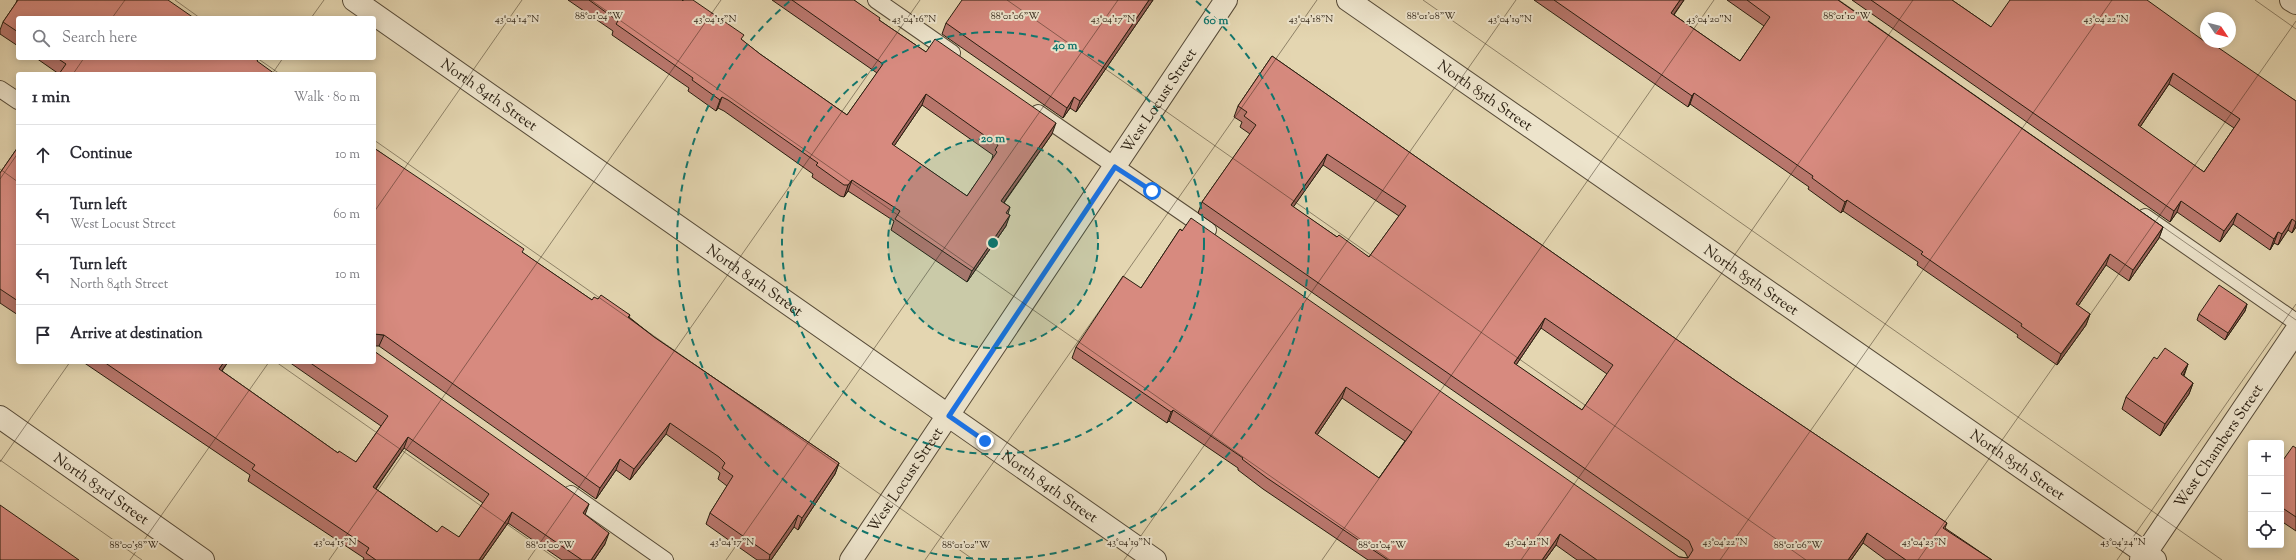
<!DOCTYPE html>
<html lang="en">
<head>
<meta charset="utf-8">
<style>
  body { margin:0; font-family:"Sorts Mill Goudy",serif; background:#f2f2f3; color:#2b2b33 }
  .controls { position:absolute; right:12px; bottom:12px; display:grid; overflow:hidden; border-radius:4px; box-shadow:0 2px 10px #0003 }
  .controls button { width:36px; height:36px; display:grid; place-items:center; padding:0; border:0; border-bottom:1px solid #e1e1e2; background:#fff; color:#2b2b33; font:20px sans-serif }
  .compass { position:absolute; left:2200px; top:12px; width:36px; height:36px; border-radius:50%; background:#fff; box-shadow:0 2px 10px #0003; rotate:125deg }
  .stop { position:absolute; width:12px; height:12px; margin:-9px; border:3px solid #1a73e8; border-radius:50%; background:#fff }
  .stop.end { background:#1a73e8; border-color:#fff; box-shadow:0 1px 4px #0008 }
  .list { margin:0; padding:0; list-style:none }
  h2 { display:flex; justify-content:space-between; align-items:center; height:52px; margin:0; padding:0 16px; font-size:17px }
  h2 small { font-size:13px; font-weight:400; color:#7c7c81 }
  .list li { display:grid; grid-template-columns:26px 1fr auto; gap:12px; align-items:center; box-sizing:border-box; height:60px; padding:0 16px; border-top:1px solid #e1e1e2 }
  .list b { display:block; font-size:15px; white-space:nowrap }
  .list p { margin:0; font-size:13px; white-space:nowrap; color:#7c7c81 }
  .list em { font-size:13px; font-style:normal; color:#7c7c81 }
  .icon { flex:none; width:22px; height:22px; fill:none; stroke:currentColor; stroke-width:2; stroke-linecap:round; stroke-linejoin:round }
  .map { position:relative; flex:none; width:2296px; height:560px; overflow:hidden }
  .search { position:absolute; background:#fff; box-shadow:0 2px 10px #0003; left:16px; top:16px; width:360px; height:44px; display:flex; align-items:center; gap:10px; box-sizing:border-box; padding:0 14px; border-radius:4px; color:#7c7c81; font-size:15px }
  .panel { position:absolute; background:#fff; box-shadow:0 2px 10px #0003; left:16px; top:72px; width:360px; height:292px; border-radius:4px }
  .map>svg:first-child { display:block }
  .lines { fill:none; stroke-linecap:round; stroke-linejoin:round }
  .service-casing { stroke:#574b38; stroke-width:18 }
  .minor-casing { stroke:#574b38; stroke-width:24 }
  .tertiary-casing { stroke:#574b38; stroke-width:24 }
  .service { stroke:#ede4cc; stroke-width:16 }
  .minor { stroke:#ede4cc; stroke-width:22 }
  .tertiary { stroke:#ede4cc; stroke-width:22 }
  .wall { fill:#b9776d; stroke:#281d0f; fill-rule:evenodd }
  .shaded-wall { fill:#966159; stroke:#281d0f }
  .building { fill:#d78a7f; stroke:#281d0f; fill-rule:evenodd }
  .route { stroke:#1a73e8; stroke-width:5 }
  .ticks { fill:none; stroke:#281d0f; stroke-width:1; stroke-opacity:0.45 }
  .ring { fill:none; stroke:#0f766e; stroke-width:2; stroke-dasharray:7 5 }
  .labels { text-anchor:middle; stroke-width:4; stroke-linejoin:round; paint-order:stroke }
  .street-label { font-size:15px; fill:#281d0f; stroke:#ede4cc }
  .ticks-label { font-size:10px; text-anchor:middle; fill:#281d0f; stroke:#ede4cc; stroke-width:4; stroke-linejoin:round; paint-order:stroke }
  .centre { fill:#0f766e; stroke:#ede4cc; stroke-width:2 }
  .ring-label { font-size:12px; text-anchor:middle; font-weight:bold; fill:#0f766e; stroke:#ede4cc; stroke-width:4; stroke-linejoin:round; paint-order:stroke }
</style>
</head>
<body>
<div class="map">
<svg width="2296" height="560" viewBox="0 0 2296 560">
  <rect width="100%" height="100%" fill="#e4d6b1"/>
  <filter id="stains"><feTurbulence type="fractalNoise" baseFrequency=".005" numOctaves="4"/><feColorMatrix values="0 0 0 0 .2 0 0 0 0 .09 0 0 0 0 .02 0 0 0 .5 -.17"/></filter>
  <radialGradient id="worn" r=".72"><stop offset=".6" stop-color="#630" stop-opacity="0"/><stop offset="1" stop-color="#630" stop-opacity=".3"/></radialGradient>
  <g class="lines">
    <g class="service-casing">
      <path id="service" d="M 876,0 L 952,53
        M 0,89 L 18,101
        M 1038,113 L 1208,230
        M 2145,217 L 2296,322
        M 571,494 L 665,560"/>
    </g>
    <g class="minor-casing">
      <g id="minor">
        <path id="s1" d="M 1348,0 L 2155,560"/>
        <path d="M 2291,0 L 2296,3"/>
        <path id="s2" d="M 0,417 L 203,560"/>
        <path id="s3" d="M 851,560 L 1226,0"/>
        <path id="s4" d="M 2141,560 L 2296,331"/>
      </g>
    </g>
    <g class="tertiary-casing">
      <g id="tertiary">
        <path id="s5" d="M 354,0 L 1155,560"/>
      </g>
    </g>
    <use href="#service" class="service"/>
    <use href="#minor" class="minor"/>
    <use href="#tertiary" class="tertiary"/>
  </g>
  <path class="wall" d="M 17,0 L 168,0 L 18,18 L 18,46 L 0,34 L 0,30 L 3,22 L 16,3 Z
    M 568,0 L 682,0 L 742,40 L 760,54 L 847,115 L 877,73 L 772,0 L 854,0 L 879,20 L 926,52 L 1052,134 L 1004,203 L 1010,207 L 1008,214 L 1006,226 L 967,282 L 891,230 L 894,221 L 848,191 L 844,197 L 840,196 L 812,177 L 813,174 L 724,111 L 718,108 L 716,111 L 688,91 L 689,88 L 612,35 L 613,31 ZM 922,105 L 993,155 L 991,162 L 967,196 L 894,146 Z
    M 1153,0 L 1076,112 L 1070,108 L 1063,118 L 942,34 L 946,23 Z
    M 1534,0 L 1684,0 L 1674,15 L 1740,61 L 1764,26 L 1727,0 L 1838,0 L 2163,227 L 2159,238 L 2129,281 L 2106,265 L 2078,306 L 2090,314 L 2086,325 L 2057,365 L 2017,337 L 2018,335 L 1917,265 L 1918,262 L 1843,211 L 1841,213 L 1808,189 L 1809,187 L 1690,104 L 1688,107 Z
    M 1852,0 L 1952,0 L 1991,27 L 2211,46 L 2296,101 L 2296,227 L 2292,233 L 2288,230 L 2278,245 L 2274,243 L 2270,250 L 2233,224 L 2220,242 L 2177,212 L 2170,222 ZM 2169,84 L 2234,128 L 2204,172 L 2140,127 Z
    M 1272,56 L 1736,381 L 1947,523 L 1945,528 L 1992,560 L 1886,560 L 1863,543 L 1851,560 L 1577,560 L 1556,545 L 1545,560 L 1368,560 L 1263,489 L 1238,470 L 1238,468 L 1169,421 L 1167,423 L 1072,358 L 1076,347 L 1141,288 L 1180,229 L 1679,557 L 1688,558 L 1685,552 L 1198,213 L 1202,202 L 1250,134 L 1240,127 L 1242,122 L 1234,117 L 1238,106 ZM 1323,165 L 1399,216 L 1369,257 L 1337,237 L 1293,207 ZM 1541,328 L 1607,374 L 1582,410 L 1516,365 ZM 1342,398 L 1405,441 L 1379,478 L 1317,435 Z
    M 36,58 L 256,58 L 258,59 L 257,61 L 59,74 Z
    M 18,147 L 18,315 L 0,303 L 0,173 Z
    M 374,148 L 523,253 L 592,300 L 598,299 L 630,315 L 629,317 L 654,337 L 839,463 L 835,474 L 798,530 L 794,527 L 771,560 L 757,560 L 706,524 L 710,513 L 727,486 L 718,479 L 720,473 L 715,469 L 666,434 L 630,480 L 616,470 L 596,499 L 379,346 Z
    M 2247,304 L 2245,311 L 2225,340 L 2197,320 L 2199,314 Z
    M 2157,359 L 2188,364 L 2184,376 L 2193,383 L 2189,394 L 2160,436 L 2122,409 L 2126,397 Z
    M 83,362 L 228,362 L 222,371 L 338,453 L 356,462 L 381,426 L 289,362 L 374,362 L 585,515 L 605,544 L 594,560 L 562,560 L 508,523 L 482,560 L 363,560 L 364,558 L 248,481 L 250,475 ZM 404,448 L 483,503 L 459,537 L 437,532 L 376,489 Z
    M 2296,448 L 2296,531 L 2281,521 L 2281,463 Z"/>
  <path class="shaded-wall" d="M 1149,0 L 1153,0 L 1076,112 L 1080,101 Z
    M 1680,0 L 1684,0 L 1667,24 L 1671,13 Z
    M 2173,73 L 2169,84 L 2134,136 L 2138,125 Z
    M 1694,93 L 1690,104 L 1688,107 L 1692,96 Z
    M 926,94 L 922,105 L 888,155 L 892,144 Z
    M 722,97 L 718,108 L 716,111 L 720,100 Z
    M 1074,97 L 1070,108 L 1063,118 L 1067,108 Z
    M 1056,123 L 1052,134 L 997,212 L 1001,201 Z
    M 1327,154 L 1323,165 L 1287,216 L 1291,205 Z
    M 852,180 L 848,191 L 844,197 L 848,185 Z
    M 1847,200 L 1843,211 L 1841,213 L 1845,202 Z
    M 2181,201 L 2177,212 L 2170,222 L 2174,211 Z
    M 2237,213 L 2233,224 L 2220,242 L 2224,231 Z
    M 1010,215 L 1006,226 L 967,282 L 972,271 Z
    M 2292,219 L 2288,230 L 2278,245 L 2282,234 Z
    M 2296,222 L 2296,227 L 2292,233 Z
    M 2163,227 L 2159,238 L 2129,281 L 2133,270 Z
    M 2278,232 L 2274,243 L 2270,250 L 2274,239 Z
    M 2110,254 L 2106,265 L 2072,315 L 2076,304 Z
    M 2247,304 L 2245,311 L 2225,340 L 2228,333 Z
    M 2090,314 L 2086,325 L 2057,365 L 2061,354 Z
    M 1545,318 L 1541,328 L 1510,374 L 1514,363 Z
    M 374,334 L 384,335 L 379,346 L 374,346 Z
    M 224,362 L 228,362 L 215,380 L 219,369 Z
    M 2188,364 L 2183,376 L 2181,374 Z
    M 2193,383 L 2189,394 L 2160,436 L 2165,424 Z
    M 1346,387 L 1342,398 L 1311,444 L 1315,433 Z
    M 1173,410 L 1169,421 L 1167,423 L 1171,412 Z
    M 670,423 L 666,434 L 630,480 L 634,469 Z
    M 408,437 L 404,448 L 369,498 L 373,487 Z
    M 620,459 L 616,470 L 596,499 L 600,488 Z
    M 839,463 L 835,474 L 798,530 L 802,518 Z
    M 589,504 L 585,515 L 583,513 Z
    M 512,512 L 508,523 L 482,560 L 479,560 Z
    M 798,515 L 794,527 L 771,560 L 769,560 L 770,555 Z
    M 609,533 L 605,544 L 594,560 L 591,560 Z
    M 1867,533 L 1863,543 L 1851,560 L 1848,560 Z
    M 1560,534 L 1556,545 L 1545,560 L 1542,560 Z"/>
  <path class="building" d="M 18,0 L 168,0 L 194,18 L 18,18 L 18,32 L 3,22 Z
    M 589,0 L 682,0 L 683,1 L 683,0 L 693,0 L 744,35 L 741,39 L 760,54 L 847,115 L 883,64 L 792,0 L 854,0 L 880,18 L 879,20 L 926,52 L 935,39 L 1056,123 L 1001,201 L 1010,207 L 1006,213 L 1010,215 L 972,271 L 895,219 L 900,211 L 852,180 L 848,185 L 844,185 L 816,165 L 818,163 L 728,100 L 722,97 L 720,100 L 692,80 L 693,78 L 616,24 L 618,21 ZM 926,94 L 998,145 L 995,150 L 997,152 L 967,196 L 892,144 Z
    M 962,0 L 1149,0 L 1080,101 L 1074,97 L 1067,108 L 946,23 Z
    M 1554,0 L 1680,0 L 1671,13 L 1740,61 L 1770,17 L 1747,0 L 1838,0 L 2163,227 L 2133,270 L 2110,254 L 2076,304 L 2090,314 L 2061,354 L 2021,326 L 2022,324 L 1921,254 L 1923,252 L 1847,200 L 1845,202 L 1812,178 L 1813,176 L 1694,93 L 1692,96 Z
    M 1871,0 L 1952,0 L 1991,27 L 2010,0 L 2147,0 L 2211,46 L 2213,44 L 2296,101 L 2296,222 L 2292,219 L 2282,234 L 2278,232 L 2274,239 L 2237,213 L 2224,231 L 2181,201 L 2174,211 ZM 2173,73 L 2240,119 L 2204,172 L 2138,125 Z
    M 1272,56 L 1736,381 L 1947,523 L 1943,528 L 1992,560 L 1906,560 L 1867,533 L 1848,560 L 1597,560 L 1560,534 L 1542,560 L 1388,560 L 1267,478 L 1242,459 L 1243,458 L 1173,410 L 1171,412 L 1076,347 L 1123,276 L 1141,288 L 1180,229 L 1182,231 L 1191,218 L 1679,557 L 1688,558 L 1693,550 L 1689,541 L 1202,202 L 1256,125 L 1244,116 L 1247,112 L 1238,106 ZM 1327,154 L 1406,206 L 1369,257 L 1339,235 L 1337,237 L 1291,205 ZM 1545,318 L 1613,365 L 1582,410 L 1514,363 ZM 1346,387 L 1412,432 L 1379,478 L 1315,433 Z
    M 57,58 L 256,58 L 258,59 L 257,61 L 275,74 L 59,74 L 66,64 Z
    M 18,147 L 18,301 L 0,289 L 0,173 Z
    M 374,148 L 524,249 L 522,252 L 592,300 L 594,297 L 598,299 L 601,295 L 630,315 L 628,317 L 654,337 L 839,463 L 802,518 L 798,515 L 770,555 L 710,513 L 733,476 L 722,468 L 725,463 L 719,457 L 670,423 L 634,469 L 620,459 L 600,488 L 384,335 L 374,334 Z
    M 2219,285 L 2247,304 L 2228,333 L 2199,314 Z
    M 2165,348 L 2188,364 L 2181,374 L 2193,383 L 2165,424 L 2126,397 L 2154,357 L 2157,359 Z
    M 374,351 L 589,504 L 583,513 L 609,533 L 591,560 L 582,560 L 512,512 L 479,560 L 376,560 L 366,553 L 369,548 L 252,469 L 255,465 L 104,362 L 224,362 L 219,369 L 338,453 L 339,451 L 356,462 L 388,416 L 309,362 L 374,362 ZM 408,437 L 489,494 L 459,537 L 442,526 L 437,532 L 373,487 Z
    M 2293,446 L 2296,448 L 2296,517 L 2281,507 L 2281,463 Z
    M 0,505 L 79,560 L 0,560 Z"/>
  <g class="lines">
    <path class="route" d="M 985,441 L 949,416 L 1115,167 L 1152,191"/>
  </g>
  <path class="ticks" d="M 175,0 L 200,18M 591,0 L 1390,560M 1007,0 L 1806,560M 1423,0 L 2222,560M 1839,0 L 2296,320M 2255,0 L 2296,29M 112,18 L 125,0M 311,18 L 324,0M 257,58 L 280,74M 73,74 L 84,58M 272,74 L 283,58M 374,140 L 974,560M 0,169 L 18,182M 0,179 L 18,153M 374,212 L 522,0M 276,362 L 558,560M 0,460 L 142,560M 0,462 L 70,362M 130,560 L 269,362M 329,560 L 721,0M 528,560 L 920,0M 726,560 L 1118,0M 925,560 L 1317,0M 1124,560 L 1516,0M 1322,560 L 1714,0M 1521,560 L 1913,0M 1720,560 L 2112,0M 1918,560 L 2296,21M 2117,560 L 2296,304"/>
  <circle cx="993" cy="243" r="105" fill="#0f766e" fill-opacity=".12"/>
  <g class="ring">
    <circle cx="993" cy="243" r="105"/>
    <circle cx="993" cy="243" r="211"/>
    <path d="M1196 1A316 316 0 1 1 790 1"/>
  </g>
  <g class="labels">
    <g class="street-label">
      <text dy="5" stroke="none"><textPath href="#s5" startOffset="165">North 84th Street</textPath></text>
      <text dy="5" stroke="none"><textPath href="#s1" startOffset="167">North 85th Street</textPath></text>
      <text dy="5" stroke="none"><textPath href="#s3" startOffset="553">West Locust Street</textPath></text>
      <text dy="5" stroke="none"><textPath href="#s5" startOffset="489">North 84th Street</textPath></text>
      <text dy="5" stroke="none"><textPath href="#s1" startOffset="491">North 85th Street</textPath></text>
      <text dy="5" stroke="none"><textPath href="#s4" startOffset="138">West Chambers Street</textPath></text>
      <text dy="5" stroke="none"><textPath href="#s1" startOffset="815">North 85th Street</textPath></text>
      <text dy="5" stroke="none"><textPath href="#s3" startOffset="97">West Locust Street</textPath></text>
      <text dy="5" stroke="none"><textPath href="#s5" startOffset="849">North 84th Street</textPath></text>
      <text dy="5" stroke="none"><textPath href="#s2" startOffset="124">North 83rd Street</textPath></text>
    </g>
  </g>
  <g class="ticks-label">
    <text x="599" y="19">88°01'04"W</text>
    <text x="1431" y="19">88°01'08"W</text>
    <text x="1015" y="19">88°01'06"W</text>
    <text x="1847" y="19">88°01'10"W</text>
    <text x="517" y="22">43°04'14"N</text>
    <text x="715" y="22">43°04'15"N</text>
    <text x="914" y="22">43°04'16"N</text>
    <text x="1113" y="22">43°04'17"N</text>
    <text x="1311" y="22">43°04'18"N</text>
    <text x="1510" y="22">43°04'19"N</text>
    <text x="1709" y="22">43°04'20"N</text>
    <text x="2106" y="22">43°04'22"N</text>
    <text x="335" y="545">43°04'15"N</text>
    <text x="732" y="545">43°04'17"N</text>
    <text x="1129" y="545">43°04'19"N</text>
    <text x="1527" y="545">43°04'21"N</text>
    <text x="1725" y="545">43°04'22"N</text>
    <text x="1924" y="545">43°04'23"N</text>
    <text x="2123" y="545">43°04'24"N</text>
    <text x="134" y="548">88°00'58"W</text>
    <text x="550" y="548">88°01'00"W</text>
    <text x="966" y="548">88°01'02"W</text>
    <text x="1382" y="548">88°01'04"W</text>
    <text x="1798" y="548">88°01'06"W</text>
  </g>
  <circle cx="993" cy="243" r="6" class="centre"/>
  <g class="ring-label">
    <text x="1216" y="24">60 m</text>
    <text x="1065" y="49">40 m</text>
    <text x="993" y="142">20 m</text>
  </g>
  <rect width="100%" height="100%" filter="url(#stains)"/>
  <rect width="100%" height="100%" fill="url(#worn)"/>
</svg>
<div class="controls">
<button>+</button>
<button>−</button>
<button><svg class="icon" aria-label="locate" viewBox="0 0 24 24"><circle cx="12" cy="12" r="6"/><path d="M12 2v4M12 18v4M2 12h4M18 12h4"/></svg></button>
</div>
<svg class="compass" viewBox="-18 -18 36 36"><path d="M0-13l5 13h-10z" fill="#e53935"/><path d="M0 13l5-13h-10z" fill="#7c7c81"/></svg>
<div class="stop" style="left:1152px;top:191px"></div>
<div class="stop end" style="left:985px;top:441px"></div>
<div class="search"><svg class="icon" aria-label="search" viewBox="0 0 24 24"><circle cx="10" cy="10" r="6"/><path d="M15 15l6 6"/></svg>Search here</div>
<section class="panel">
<h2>1 min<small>Walk · 80 m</small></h2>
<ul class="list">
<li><svg class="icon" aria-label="ahead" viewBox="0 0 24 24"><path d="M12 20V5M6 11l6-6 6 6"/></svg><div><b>Continue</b></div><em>10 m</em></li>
<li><svg class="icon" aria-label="left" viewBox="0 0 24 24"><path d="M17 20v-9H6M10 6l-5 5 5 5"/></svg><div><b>Turn left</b><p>West Locust Street</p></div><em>60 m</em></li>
<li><svg class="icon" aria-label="left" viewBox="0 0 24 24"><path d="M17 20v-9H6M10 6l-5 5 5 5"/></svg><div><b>Turn left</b><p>North 84th Street</p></div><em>10 m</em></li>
<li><svg class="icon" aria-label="arrive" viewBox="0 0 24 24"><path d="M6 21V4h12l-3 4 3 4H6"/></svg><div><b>Arrive at destination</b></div></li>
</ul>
</section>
</div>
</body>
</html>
